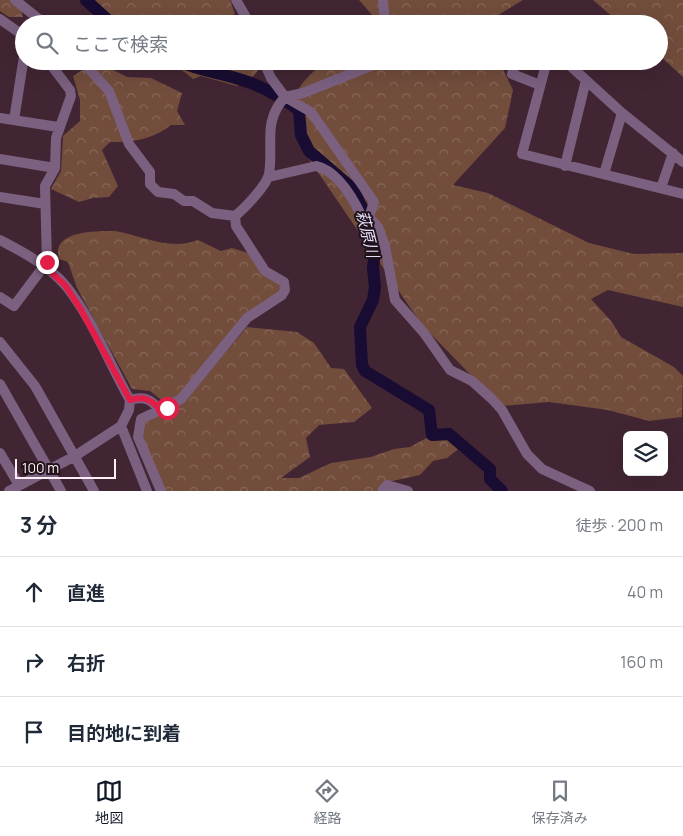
<!DOCTYPE html>
<html lang="ja">
<head>
<meta charset="utf-8">
<style>
  body { margin:0; font-family:Manrope,"Noto Sans JP",sans-serif; background:#f2f2f3; color:#1f2937 }
  .controls { position:absolute; right:15px; bottom:15px; display:grid; overflow:hidden; border-radius:8px; box-shadow:0 5px 20px #0002 }
  .controls button { width:45px; height:45px; display:grid; place-items:center; padding:0; border:0; border-bottom:1px solid #e0e1e3; background:#fff; color:#1f2937; font:25px sans-serif }
  .scale { position:absolute; left:15px; bottom:12px; width:101px; box-sizing:border-box; padding-left:5px; border:2px solid #feeef5; border-top:0; font-size:14px; line-height:18px; white-space:nowrap; color:#feeef5; -webkit-text-stroke:4px #201319; paint-order:stroke }
  .stop { position:absolute; width:15px; height:15px; margin:-11px; border:4px solid #e11d48; border-radius:50%; background:#fff }
  .stop.end { background:#e11d48; border-color:#fff; box-shadow:0 1px 5px #0008 }
  .list { margin:0; padding:0; list-style:none }
  h2 { display:flex; justify-content:space-between; align-items:center; height:65px; margin:0; padding:0 20px; font-size:21px }
  h2 small { font-size:16px; font-weight:400; color:#747a83 }
  .list li { display:grid; grid-template-columns:32px 1fr auto; gap:15px; align-items:center; box-sizing:border-box; height:70px; padding:0 20px; border-top:1px solid #e0e1e3 }
  .list b { display:block; font-size:19px; white-space:nowrap }
  .list em { font-size:16px; font-style:normal; color:#747a83 }
  .icon { flex:none; width:28px; height:28px; fill:none; stroke:currentColor; stroke-width:2; stroke-linecap:round; stroke-linejoin:round }
  .map { position:relative; flex:none; width:683px; height:491px; overflow:hidden }
  .search { position:absolute; background:#fff; box-shadow:0 5px 20px #0002; left:15px; right:15px; top:15px; height:55px; display:flex; align-items:center; gap:12px; box-sizing:border-box; padding:0 18px; border-radius:28px; color:#747a83; font-size:19px }
  .sheet { height:275px; background:#fff }
  nav { display:flex; justify-content:space-around; align-items:center; box-sizing:border-box; height:70px; border-top:1px solid #e0e1e3; background:#fff; font-size:14px; color:#747a83 }
  nav a { display:grid; justify-items:center; gap:2px }
  nav .on { color:#111827 }
  .map>svg:first-child { display:block }
  .forest { fill:url(#forest-crowns) }
  .lines { fill:none; stroke-linecap:round; stroke-linejoin:round }
  .river { stroke:#190c32; stroke-width:12 }
  .minor { stroke:#7b6080; stroke-width:10 }
  .route { stroke:#e11d48; stroke-width:6 }
  .labels { text-anchor:middle; stroke-width:4; stroke-linejoin:round; paint-order:stroke }
  .water-label { font-size:16px; font-style:italic; fill:#e3ddfb; stroke:#201319 }
</style>
</head>
<body>
<div class="map">
<svg width="683" height="491" viewBox="0 0 683 491">
  <defs>
    <pattern id="forest-crowns" width="20" height="18" patternUnits="userSpaceOnUse" patternTransform="scale(1.25)"><rect width="20" height="18" fill="#724d3c"/><path d="M2 6a3 3 0 1 1 6 0M12 15a3 3 0 1 1 6 0" fill="none" stroke="#876759"/></pattern>
  </defs>
  <rect width="100%" height="100%" fill="#422533"/>
  <path class="forest" d="M 0,0 L 10,0 L 21,9 L 23,17 L 9,17 L 0,11 Z
    M 84,0 L 230,0 L 235,14 L 225,18 L 227,24 L 110,24 L 92,14 Z
    M 359,0 L 523,0 L 490,20 L 490,24 L 375,24 L 373,16 Z
    M 593,0 L 683,0 L 683,77 L 659,55 L 659,24 L 621,24 Z
    M 171,61 L 261,61 C 260,74 248,81 237,86 L 201,76 L 193,79 Z
    M 324,61 L 354,63 L 358,61 L 499,61 L 513,90 L 505,128 L 453,185 L 488,193 L 589,243 L 634,254 L 683,253 L 683,307 L 608,290 L 591,299 L 612,322 L 621,337 L 674,367 L 683,376 L 682,417 L 649,421 L 608,410 L 549,402 L 501,406 L 422,325 L 309,159 C 299,137 286,106 302,84 C 308,76 317,69 324,61 Z
    M 103,65 L 127,77 L 151,78 L 182,93 L 177,111 L 185,125 L 171,125 C 152,140 132,142 110,142 L 102,150 L 118,186 L 109,197 L 93,198 L 79,202 L 51,189 L 61,171 L 63,136 L 80,121 L 80,100 L 73,76 L 89,66 Z
    M 115,231 C 143,236 170,251 198,240 L 221,251 L 232,248 L 248,253 L 280,282 L 280,295 L 246,316 L 177,397 L 164,402 L 150,391 L 132,389 L 77,288 L 68,262 L 59,259 C 50,230 98,231 115,231 Z
    M 247,327 L 297,332 L 314,343 L 331,368 L 344,369 L 372,408 L 354,422 L 319,425 L 306,438 L 310,457 L 281,478 L 299,478 L 331,463 L 371,457 L 394,449 L 410,447 L 432,435 L 449,436 L 461,447 L 447,458 L 433,461 L 420,475 L 383,483 L 376,491 L 160,491 L 138,437 L 145,416 L 182,404 Z"/>
  <g class="lines">
    <path class="river" d="M 86,0 L 112,24
      M 178,61 C 200,71 223,73 245,81 C 265,87 282,98 299,110 L 301,135 L 309,151 L 352,188 L 365,213 L 367,230 L 375,252 L 373,268 L 375,287 L 373,300 L 360,327 L 362,365 L 365,371 L 429,410 L 432,435 L 449,434 L 490,469 L 490,479 L 502,491"/>
    <path class="minor" d="M 15,0 L 45,24
      M 236,0 L 250,24
      M 383,0 L 385,24
      M 0,19 L 24,36
      M 82,61 L 109,91 L 129,144 L 150,172 L 150,184 L 158,192 L 174,194 L 184,201 L 193,201 L 212,213 L 235,216
      M 268,61 L 267,69 L 271,78 L 285,97 L 311,112 L 374,202 L 369,217
      M 516,61 L 512,74 L 540,85
      M 547,61 L 522,154 L 683,194
      M 565,61 L 622,113 L 683,162
      M 0,118 L 58,127
      M 14,120 L 24,56
      M 0,159 L 55,168
      M 565,166 L 586,80
      M 604,174 L 622,113
      M 269,177 L 316,166 C 338,171 353,198 362,217 L 369,217 L 378,227 L 385,246 L 395,300 L 424,333 L 450,370 L 472,381 L 492,399 L 502,410 L 527,454 L 542,469 L 590,491
      M 661,188 L 673,153
      M 0,197 L 45,204
      M 0,240 C 23,252 49,266 66,286 C 93,320 109,363 130,400 L 129,410 L 121,426 L 75,456 L 9,491
      M 0,297 L 14,306 L 47,262 L 45,186 L 55,168 L 56,138 L 71,96 L 70,90 L 48,61
      M 0,342 L 35,386 L 94,491
      M 0,384 L 61,491
      M 130,400 C 144,396 151,399 160,410 L 181,399 L 247,318 L 282,295 L 285,290 L 284,282 L 265,271 L 236,226 L 235,216 C 244,209 267,185 269,174 C 274,145 262,122 285,97 L 303,93 L 373,65 L 376,61
      M 160,410 L 141,419 L 138,437 L 161,491
      M 121,426 L 147,491
      M 0,453 L 19,485
      M 382,491 L 387,485 L 408,491"/>
  </g>
  <g class="lines">
    <path class="route" d="M 47,262 L 44,266 L 65,285 L 80,308 L 130,400 C 144,396 151,399 160,410 L 167,408"/>
  </g>
  <g class="labels">
    <g class="water-label">
      <text transform="translate(368 234) rotate(76)" y="6">萩原川</text>
    </g>
  </g>
</svg>
<div class="controls">
<button><svg class="icon" aria-label="layers" viewBox="0 0 24 24"><path d="M12 4l9 5-9 5-9-5zM3 14l9 5 9-5"/></svg></button>
</div>
<div class="scale">100 m</div>
<div class="stop" style="left:167px;top:408px"></div>
<div class="stop end" style="left:47px;top:262px"></div>
<div class="search"><svg class="icon" aria-label="search" viewBox="0 0 24 24"><circle cx="10" cy="10" r="6"/><path d="M15 15l6 6"/></svg>ここで検索</div>
</div>
<section class="sheet">
<h2>3 分<small>徒歩 · 200 m</small></h2>
<ul class="list">
<li><svg class="icon" aria-label="ahead" viewBox="0 0 24 24"><path d="M12 20V5M6 11l6-6 6 6"/></svg><div><b>直進</b></div><em>40 m</em></li>
<li><svg class="icon" aria-label="right" viewBox="0 0 24 24"><path d="M7 20v-9h11M14 6l5 5-5 5"/></svg><div><b>右折</b></div><em>160 m</em></li>
<li><svg class="icon" aria-label="arrive" viewBox="0 0 24 24"><path d="M6 21V4h12l-3 4 3 4H6"/></svg><div><b>目的地に到着</b></div></li>
</ul>
</section>
<nav>
<a class="on"><svg class="icon" aria-label="map" viewBox="0 0 24 24"><path d="M3 6l6-2 6 2 6-2v14l-6 2-6-2-6 2zM9 4v14M15 6v14"/></svg>地図</a>
<a><svg class="icon" aria-label="directions" viewBox="0 0 24 24"><path d="M12 3l9 9-9 9-9-9zM9 14v-3h6M13 9l2 2-2 2"/></svg>経路</a>
<a><svg class="icon" aria-label="saved" viewBox="0 0 24 24"><path d="M7 4h10v16l-5-4-5 4z"/></svg>保存済み</a>
</nav>
</body>
</html>
